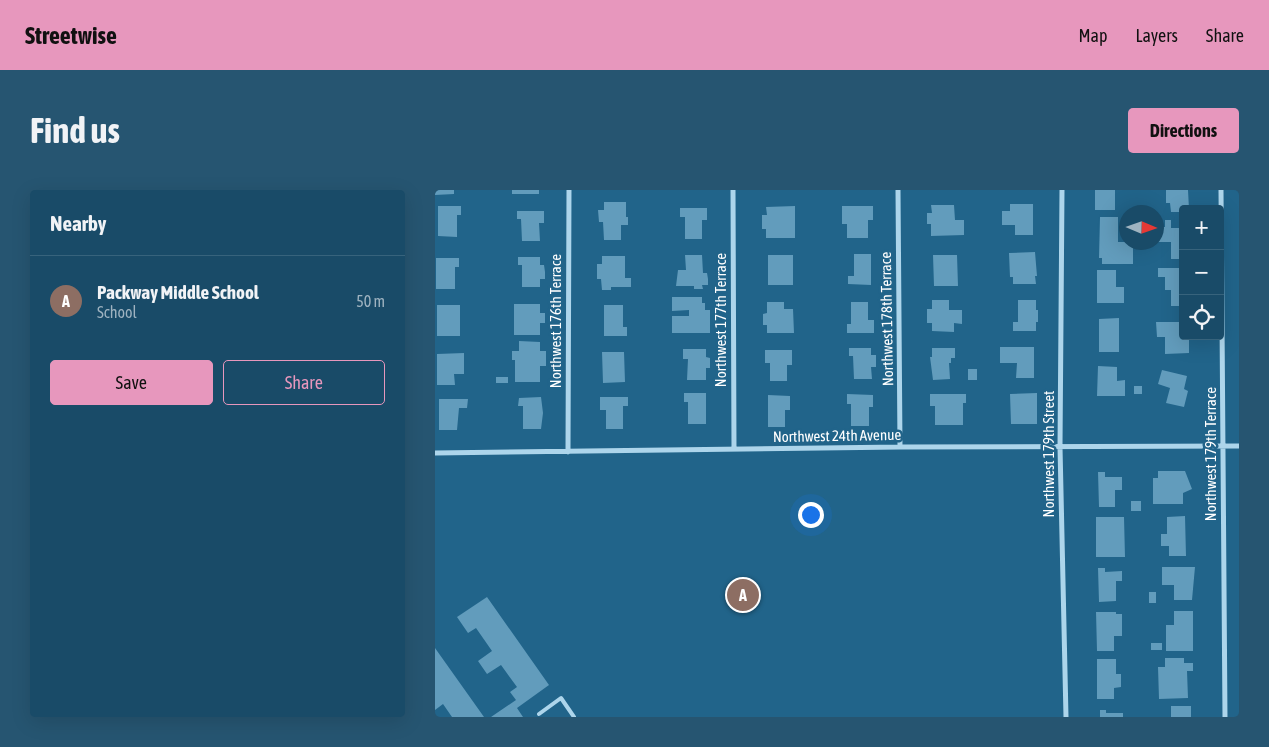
<!DOCTYPE html>
<html lang="en">
<head>
<meta charset="utf-8">
<style>
  body { margin:0; font-family:"Asap Condensed",sans-serif; background:#265571; color:#f1f3f6 }
  .controls { position:absolute; right:15px; top:15px; display:grid; overflow:hidden; border-radius:5px; box-shadow:0 5px 20px #0002 }
  .controls button { width:45px; height:45px; display:grid; place-items:center; padding:0; border:0; border-bottom:1px solid #37637c; background:#194b68; color:#f1f3f6; font:25px sans-serif }
  .compass { position:absolute; left:684px; top:15px; width:45px; height:45px; border-radius:50%; background:#194b68; box-shadow:0 5px 20px #0002; rotate:92deg }
  .you { position:absolute; left:375px; top:324px; width:18px; height:18px; margin:-12px; border:4px solid #fff; border-radius:50%; background:#1a73e8; box-shadow:0 0 0 8px #1a73e833 }
  .badge { display:grid; place-items:center; width:32px; height:32px; border-radius:50%; background:#e797bd; color:#fff; font-size:16px; font-weight:700 }
  .pin { position:absolute; translate:-50% -50%; border:2px solid #fff; box-shadow:0 1px 5px #0006 }
  .list { margin:0; padding:0; list-style:none }
  h2 { display:flex; justify-content:space-between; align-items:center; height:65px; margin:0; padding:0 20px; font-size:21px }
  h2 small { font-size:16px; font-weight:400; color:#9fb3c0 }
  .list li { display:grid; grid-template-columns:32px 1fr auto; gap:15px; align-items:center; box-sizing:border-box; height:90px; padding:0 20px; border-top:1px solid #37637c }
  .list b { display:block; font-size:19px; white-space:nowrap }
  .list p { margin:0; font-size:16px; white-space:nowrap; color:#9fb3c0 }
  .list em { font-size:16px; font-style:normal; color:#9fb3c0 }
  .actions { display:flex; gap:10px; padding:15px 20px }
  .actions a { flex:1; padding:11px 0; border:1px solid #e797bd; border-radius:5px; text-align:center; font-size:18px; color:#e797bd }
  .actions .main { background:#e797bd; color:#111 }
  .icon { flex:none; width:28px; height:28px; fill:none; stroke:currentColor; stroke-width:2; stroke-linecap:round; stroke-linejoin:round }
  .map { position:relative; flex:none; width:804px; height:527px; overflow:hidden; border-radius:5px }
  header { display:flex; align-items:center; gap:30px; box-sizing:border-box; height:70px; padding:0 25px; background:#e797bd; color:#111 }
  header strong { font-size:24px }
  nav { display:flex; gap:28px; margin-inline-start:auto; font-size:18px }
  .intro { display:flex; align-items:center; justify-content:space-between; box-sizing:border-box; height:120px; padding:0 30px }
  h1 { margin:0; font-size:35px }
  .button { padding:12px 22px; border-radius:5px; background:#e797bd; color:#111; font-size:18px; font-weight:700 }
  main { display:flex; gap:30px; padding:0 30px }
  aside { flex:1; background:#194b68; border-radius:5px; box-shadow:0 5px 20px #0002 }
  .map>svg:first-child { display:block }
  .building { fill:#629cbc }
  .lines { fill:none; stroke-linecap:round; stroke-linejoin:round }
  .lane { stroke:#add5eb; stroke-width:4 }
  .street { stroke:#add5eb; stroke-width:5 }
  .labels { text-anchor:middle; stroke-width:5; stroke-linejoin:round; paint-order:stroke }
  .street-label { font-size:15px; fill:#fff; stroke:#21648a }
</style>
</head>
<body>
<header>
<strong>Streetwise</strong>
<nav><a>Map</a><a>Layers</a><a>Share</a></nav>
</header>
<div class="intro"><h1>Find us</h1><a class="button">Directions</a></div>
<main>
<aside>
<h2>Nearby<small></small></h2>
<ul class="list">
<li><span class="badge" style="background:#8d6e63">A</span><div><b>Packway Middle School</b><p>School</p></div><em>50 m</em></li>
</ul>
<div class="actions"><a class="main">Save</a><a>Share</a></div>
</aside>
<div class="map">
<svg width="804" height="527" viewBox="0 0 804 527">
  <rect width="100%" height="100%" fill="#21648a"/>
  <path class="building" d="M 0,0 L 19,0 L 19,4 L 0,5 Z
    M 77,0 L 104,0 L 104,4 L 77,4 Z
    M 660,0 L 680,0 L 680,20 L 660,20 Z
    M 731,0 L 753,0 L 754,19 L 748,19 L 748,22 L 736,22 L 735,13 L 731,13 Z
    M 169,12 L 191,12 L 191,27 L 193,27 L 193,35 L 186,35 L 186,50 L 169,50 L 168,32 L 164,32 L 163,20 L 169,20 Z
    M 575,14 L 598,14 L 598,45 L 580,45 L 580,35 L 567,35 L 567,21 L 575,21 Z
    M 496,15 L 519,15 L 520,30 L 529,30 L 529,45 L 496,46 L 496,34 L 492,34 L 492,23 L 497,23 Z
    M 3,16 L 26,16 L 26,25 L 22,25 L 22,47 L 3,46 Z
    M 360,16 L 360,48 L 331,48 L 331,39 L 327,39 L 327,25 L 332,25 L 331,17 Z
    M 407,16 L 438,16 L 438,30 L 433,30 L 433,48 L 412,48 L 412,34 L 407,34 Z
    M 245,18 L 272,18 L 272,30 L 267,30 L 267,49 L 250,49 L 250,27 L 245,27 Z
    M 82,21 L 109,21 L 109,33 L 104,33 L 105,51 L 87,51 L 86,29 L 82,29 Z
    M 665,27 L 683,27 L 683,52 L 698,52 L 698,74 L 667,74 L 667,68 L 664,68 Z
    M 730,30 L 736,30 L 736,38 L 748,38 L 748,69 L 736,69 L 736,52 L 722,52 L 722,37 L 730,37 Z
    M 600,62 L 602,86 L 600,86 L 601,94 L 578,94 L 578,87 L 575,87 L 574,63 Z
    M 419,64 L 436,64 L 436,95 L 413,94 L 413,86 L 419,86 Z
    M 250,65 L 267,65 L 268,83 L 272,83 L 273,89 L 273,95 L 267,95 L 268,99 L 259,99 L 259,96 L 241,96 L 243,80 L 251,80 Z
    M 333,65 L 358,65 L 358,95 L 333,95 Z
    M 498,65 L 522,65 L 523,96 L 499,96 Z
    M 167,66 L 190,66 L 190,88 L 196,88 L 196,97 L 176,97 L 176,100 L 167,100 L 166,89 L 162,89 L 162,74 L 167,74 Z
    M 83,67 L 105,67 L 105,75 L 109,75 L 110,82 L 110,89 L 105,89 L 105,97 L 87,97 L 87,75 L 83,75 Z
    M 1,68 L 24,68 L 24,77 L 20,77 L 20,99 L 1,99 Z
    M 723,78 L 748,78 L 748,116 L 736,116 L 736,100 L 730,100 L 730,87 L 723,87 Z
    M 662,80 L 681,80 L 681,97 L 689,97 L 689,113 L 662,113 Z
    M 237,107 L 267,107 L 267,113 L 270,113 L 270,120 L 275,120 L 275,143 L 237,143 L 237,126 L 254,126 L 254,120 L 237,121 Z
    M 497,110 L 514,110 L 514,120 L 527,120 L 527,134 L 519,133 L 519,142 L 497,141 L 497,133 L 492,133 L 492,119 L 497,119 Z
    M 583,110 L 601,110 L 601,120 L 603,120 L 603,132 L 601,132 L 601,141 L 578,141 L 578,132 L 583,132 Z
    M 332,112 L 349,112 L 349,119 L 358,119 L 359,143 L 332,143 L 332,135 L 328,135 L 328,124 L 332,123 Z
    M 416,112 L 433,112 L 433,130 L 439,130 L 439,143 L 412,143 L 412,134 L 416,134 Z
    M 79,114 L 105,114 L 105,123 L 110,123 L 110,133 L 105,133 L 105,145 L 79,145 Z
    M 2,115 L 25,115 L 25,146 L 2,146 Z
    M 169,115 L 188,115 L 188,137 L 192,137 L 192,146 L 169,146 Z
    M 684,128 L 684,162 L 664,162 L 664,129 Z
    M 721,132 L 748,132 L 748,146 L 754,146 L 754,163 L 730,164 L 730,147 L 722,147 Z
    M 84,151 L 105,152 L 105,161 L 111,161 L 111,176 L 105,176 L 105,192 L 80,192 L 80,170 L 77,170 L 77,161 L 84,161 Z
    M 565,157 L 599,157 L 599,188 L 581,188 L 582,173 L 565,173 Z
    M 414,158 L 436,158 L 436,165 L 441,165 L 441,177 L 436,177 L 437,189 L 419,189 L 418,166 L 414,166 Z
    M 497,158 L 520,158 L 520,168 L 516,168 L 516,173 L 514,173 L 515,189 L 498,190 L 495,167 L 497,167 Z
    M 248,159 L 271,159 L 271,167 L 275,168 L 275,178 L 271,178 L 271,190 L 252,190 L 253,169 L 248,169 Z
    M 330,160 L 357,160 L 357,175 L 352,175 L 352,191 L 335,191 L 335,173 L 330,173 Z
    M 167,162 L 189,162 L 190,192 L 168,193 Z
    M 29,163 L 29,184 L 19,184 L 20,195 L 2,195 L 2,164 Z
    M 663,176 L 682,177 L 682,191 L 690,190 L 690,206 L 662,206 Z
    M 533,179 L 542,179 L 542,190 L 533,190 Z
    M 727,180 L 752,186 L 749,199 L 753,201 L 749,217 L 731,213 L 735,198 L 723,194 Z
    M 61,187 L 73,187 L 73,193 L 61,193 Z
    M 699,196 L 707,196 L 707,204 L 699,204 Z
    M 249,203 L 271,203 L 271,234 L 253,234 L 253,212 L 249,212 Z
    M 602,203 L 602,234 L 576,234 L 575,204 Z
    M 412,204 L 438,205 L 438,217 L 434,217 L 434,236 L 416,236 L 416,214 L 412,214 Z
    M 495,204 L 531,204 L 531,213 L 528,213 L 528,235 L 500,235 L 500,216 L 495,216 Z
    M 333,205 L 355,206 L 355,220 L 350,220 L 350,237 L 333,237 Z
    M 106,207 L 108,223 L 106,239 L 88,239 L 88,216 L 83,216 L 84,208 Z
    M 165,207 L 193,207 L 193,216 L 188,216 L 188,239 L 171,239 L 171,220 L 165,220 Z
    M 4,209 L 33,209 L 32,218 L 24,218 L 22,240 L 4,240 Z
    M 723,281 L 750,281 L 757,299 L 748,303 L 748,314 L 718,314 L 718,288 L 723,288 Z
    M 663,282 L 670,282 L 670,287 L 687,287 L 687,300 L 680,300 L 680,317 L 664,317 Z
    M 696,311 L 706,311 L 706,321 L 696,321 Z
    M 750,326 L 751,366 L 734,366 L 734,356 L 726,356 L 726,344 L 732,344 L 732,327 Z
    M 661,327 L 689,327 L 690,367 L 661,367 Z
    M 727,377 L 760,377 L 757,410 L 739,410 L 739,395 L 727,395 Z
    M 663,378 L 670,378 L 670,382 L 687,381 L 687,391 L 681,391 L 681,411 L 664,412 Z
    M 714,402 L 721,402 L 721,413 L 714,413 Z
    M 52,407 L 114,495 L 82,518 L 88,527 L 56,527 L 81,510 L 75,502 L 82,497 L 66,475 L 52,484 L 43,471 L 57,461 L 41,438 L 33,443 L 22,427 Z
    M 739,421 L 758,421 L 758,461 L 731,461 L 731,435 L 739,435 Z
    M 661,422 L 681,422 L 681,424 L 687,424 L 687,446 L 679,446 L 679,461 L 662,461 Z
    M 716,453 L 727,453 L 727,460 L 716,460 Z
    M 0,458 L 49,527 L 17,527 L 8,514 L 0,520 Z
    M 730,468 L 749,468 L 749,473 L 758,473 L 758,481 L 752,481 L 753,508 L 724,509 L 723,477 L 730,477 Z
    M 662,469 L 681,469 L 681,484 L 686,484 L 686,497 L 679,498 L 679,509 L 662,509 Z
    M 736,516 L 756,516 L 756,527 L 736,527 Z
    M 665,520 L 671,520 L 671,523 L 688,523 L 688,527 L 665,527 Z"/>
  <g class="lines">
    <path class="lane" d="M 104,524 L 126,508 L 139,527"/>
    <path class="street" d="M 298,0 L 299,259
      M 463,0 L 465,257
      M 627,0 L 625,257 L 631,527
      M 786,0 L 790,527
      M 133,262 L 134,0
      M 0,263 L 465,257 L 804,256"/>
  </g>
  <g class="labels">
    <g class="street-label">
      <text transform="translate(452 129) rotate(-91)" y="5">Northwest 178th Terrace</text>
      <text transform="translate(286 130) rotate(-90)" y="5">Northwest 177th Terrace</text>
      <text transform="translate(121 131) rotate(-90)" y="5">Northwest 176th Terrace</text>
      <text transform="translate(402 246) rotate(-1)" y="5">Northwest 24th Avenue</text>
      <text transform="translate(614 264) rotate(-90)" y="5">Northwest 179th Street</text>
      <text transform="translate(776 264) rotate(-90)" y="5">Northwest 179th Terrace</text>
    </g>
  </g>
</svg>
<div class="controls">
<button>+</button>
<button>−</button>
<button><svg class="icon" aria-label="locate" viewBox="0 0 24 24"><circle cx="12" cy="12" r="6"/><path d="M12 2v4M12 18v4M2 12h4M18 12h4"/></svg></button>
</div>
<svg class="compass" viewBox="-18 -18 36 36"><path d="M0-13l5 13h-10z" fill="#e53935"/><path d="M0 13l5-13h-10z" fill="#9fb3c0"/></svg>
<div class="you"></div>
<div class="pin badge" style="left:308px;top:405px;background:#8d6e63">A</div>
</div>
</main>
</body>
</html>
